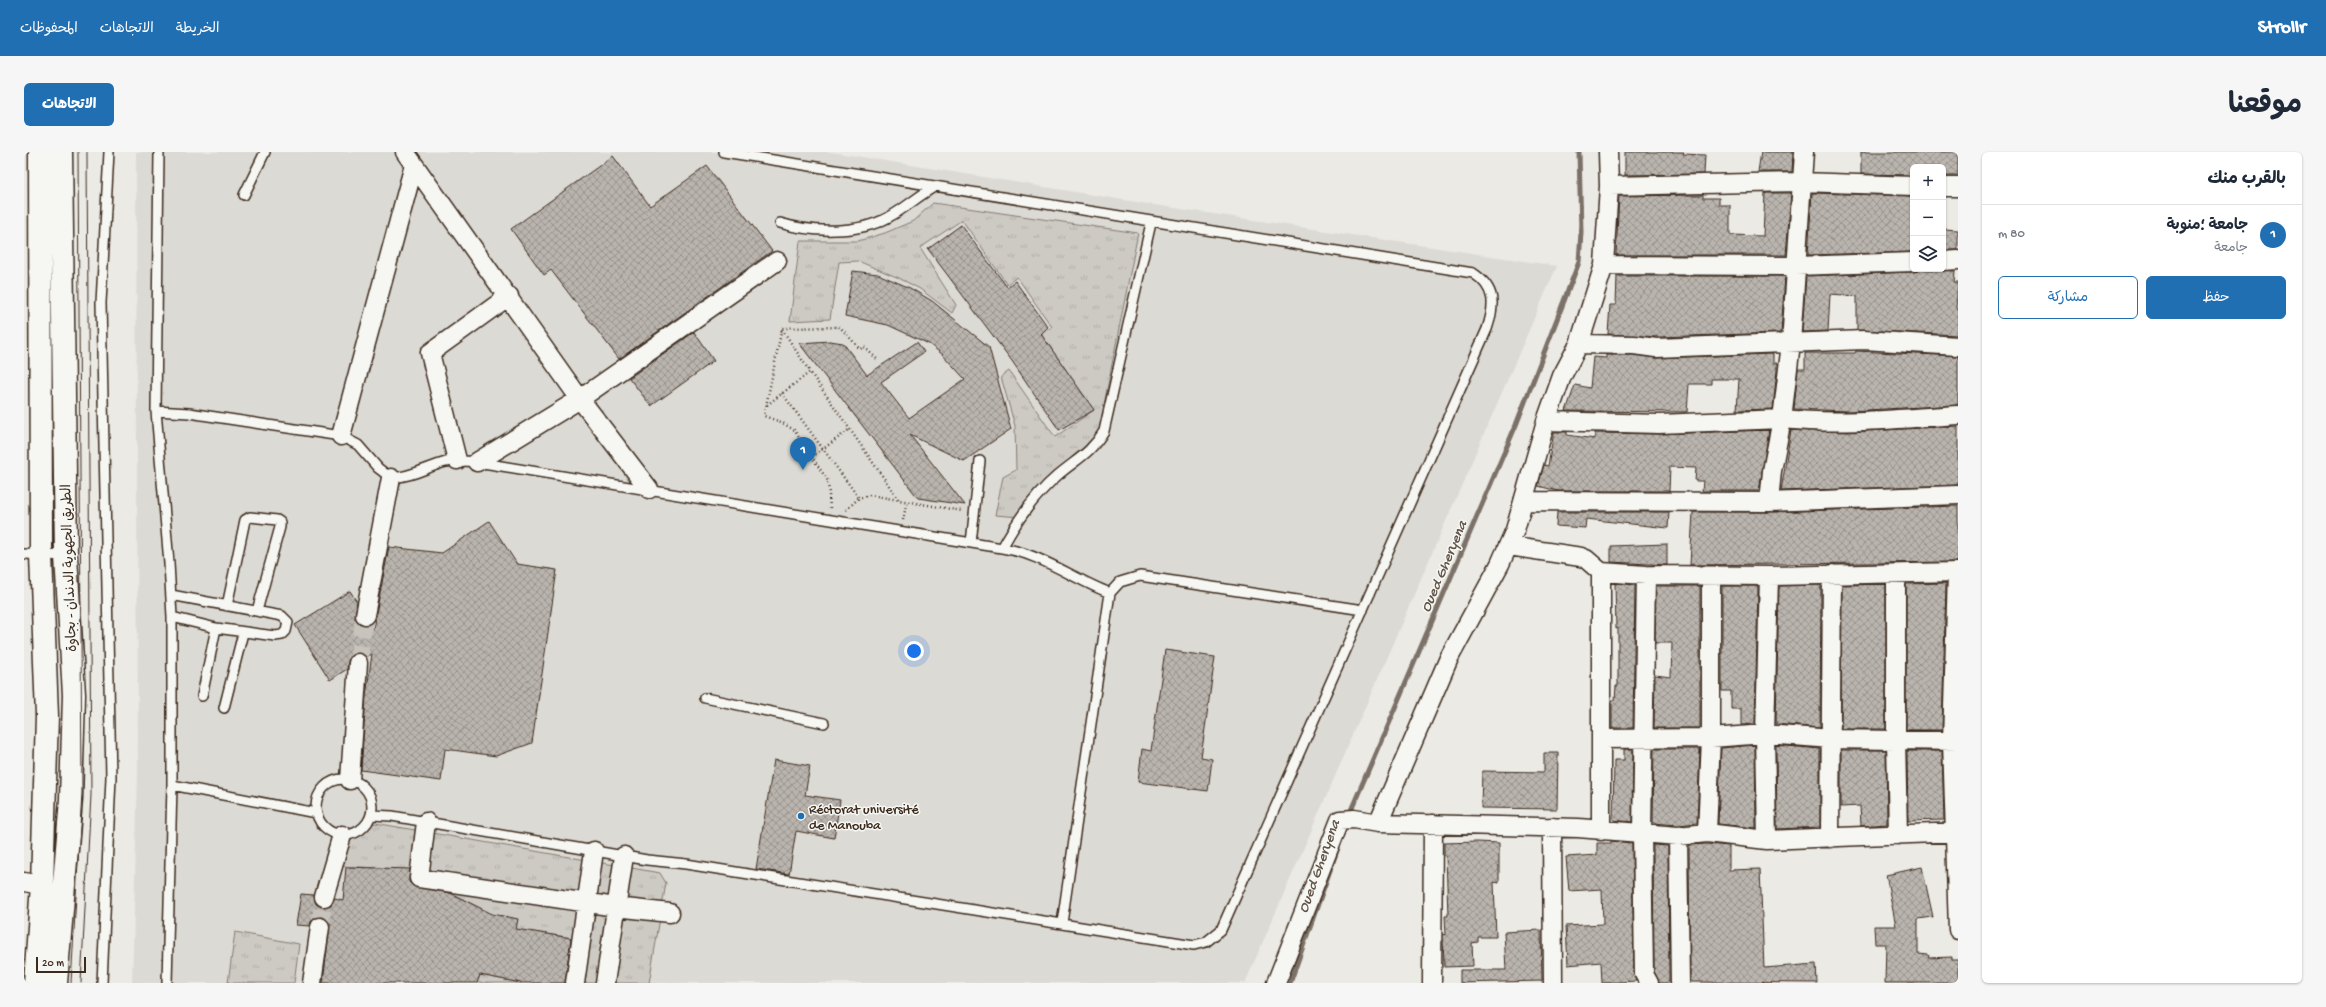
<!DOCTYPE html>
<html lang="ar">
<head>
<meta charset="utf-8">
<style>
  body { margin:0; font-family:"Gochi Hand","Playpen Sans Arabic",sans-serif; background:#f6f6f7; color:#1f2937; direction:rtl }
  .controls { position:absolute; right:12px; top:12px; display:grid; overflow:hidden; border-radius:6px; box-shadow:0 1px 3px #0004 }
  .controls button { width:36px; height:36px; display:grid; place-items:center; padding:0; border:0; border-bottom:1px solid #e0e1e3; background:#fff; color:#1f2937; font:20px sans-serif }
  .scale { position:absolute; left:12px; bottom:10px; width:50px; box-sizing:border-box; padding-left:4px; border:2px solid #3b2a1e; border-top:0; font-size:11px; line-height:14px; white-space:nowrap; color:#3b2a1e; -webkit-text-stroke:3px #f6f6f2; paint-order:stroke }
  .you { position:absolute; left:890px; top:499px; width:14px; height:14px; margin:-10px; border:3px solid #fff; border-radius:50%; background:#1a73e8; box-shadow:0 0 0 6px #1a73e833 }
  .badge { display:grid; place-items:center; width:26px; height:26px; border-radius:50%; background:#1f6fb2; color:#fff; font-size:13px; font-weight:700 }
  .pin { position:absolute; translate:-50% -33px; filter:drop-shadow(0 1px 2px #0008) }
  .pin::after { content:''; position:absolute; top:21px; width:14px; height:12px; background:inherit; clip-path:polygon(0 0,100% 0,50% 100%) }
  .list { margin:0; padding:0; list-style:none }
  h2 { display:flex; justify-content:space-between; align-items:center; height:52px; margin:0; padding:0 16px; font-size:17px }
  h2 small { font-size:13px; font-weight:400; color:#747a83 }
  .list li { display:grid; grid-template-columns:26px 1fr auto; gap:12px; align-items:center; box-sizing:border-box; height:60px; padding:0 16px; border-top:1px solid #e0e1e3 }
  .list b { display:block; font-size:15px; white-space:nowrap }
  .list p { margin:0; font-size:13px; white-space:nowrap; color:#747a83 }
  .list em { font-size:13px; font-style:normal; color:#747a83 }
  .actions { display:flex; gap:8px; padding:12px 16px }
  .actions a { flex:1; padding:9px 0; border:1px solid #1f6fb2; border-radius:6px; text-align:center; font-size:14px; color:#1f6fb2 }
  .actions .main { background:#1f6fb2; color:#fff }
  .icon { flex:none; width:22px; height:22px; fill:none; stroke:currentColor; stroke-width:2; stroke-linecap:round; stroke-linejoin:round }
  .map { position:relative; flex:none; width:1934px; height:831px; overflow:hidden; direction:ltr; border-radius:6px }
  header { display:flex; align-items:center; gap:24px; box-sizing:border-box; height:56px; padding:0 20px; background:#1f6fb2; color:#fff }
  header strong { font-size:19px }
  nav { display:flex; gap:22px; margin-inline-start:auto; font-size:14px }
  .intro { display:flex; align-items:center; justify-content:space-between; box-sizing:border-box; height:96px; padding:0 24px }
  h1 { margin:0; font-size:28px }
  .button { padding:10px 18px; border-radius:6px; background:#1f6fb2; color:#fff; font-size:14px; font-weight:700 }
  main { display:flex; gap:24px; padding:0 24px }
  aside { flex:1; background:#fff; border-radius:6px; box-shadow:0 1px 3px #0004 }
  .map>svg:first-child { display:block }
  .built { fill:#dcdad4 }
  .park { fill:url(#park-tufts); stroke:#847a71 }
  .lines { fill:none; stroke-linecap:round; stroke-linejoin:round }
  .stream { stroke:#7c7167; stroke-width:5 }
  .building { fill:url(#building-cross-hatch); stroke:#3b2a1e }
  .street-tunnel { stroke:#c8c4bd; stroke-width:18; stroke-dasharray:18 9; stroke-linecap:butt }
  .lane-casing { stroke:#3b2a1e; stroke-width:12 }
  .street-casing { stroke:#3b2a1e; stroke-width:21 }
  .secondary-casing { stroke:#3b2a1e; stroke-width:25 }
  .path { stroke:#3b2a1e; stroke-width:2.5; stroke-dasharray:1 3; stroke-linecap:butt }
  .lane { stroke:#f6f6f2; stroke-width:9 }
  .street { stroke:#f6f6f2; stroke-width:18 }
  .secondary { stroke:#f6f6f2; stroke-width:22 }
  .tram { stroke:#3b2a1e; stroke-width:1 }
  .poi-dot { fill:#1f6fb2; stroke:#f6f6f2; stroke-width:1.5 }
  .labels { text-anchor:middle; stroke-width:3; stroke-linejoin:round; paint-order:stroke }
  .street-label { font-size:14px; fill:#3b2a1e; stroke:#f6f6f2 }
  .poi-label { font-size:14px; fill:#3b2a1e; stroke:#f6f6f2; text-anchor:start }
  .water-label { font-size:15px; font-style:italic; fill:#615449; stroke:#f6f6f2 }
</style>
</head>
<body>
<header>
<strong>Strollr</strong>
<nav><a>الخريطة</a><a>الاتجاهات</a><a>المحفوظات</a></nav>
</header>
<div class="intro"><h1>موقعنا</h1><a class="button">الاتجاهات</a></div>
<main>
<aside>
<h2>بالقرب منك<small></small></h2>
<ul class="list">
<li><span class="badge">1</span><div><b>جامعة ؛منوبة</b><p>جامعة</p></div><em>80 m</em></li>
</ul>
<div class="actions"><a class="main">حفظ</a><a>مشاركة</a></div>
</aside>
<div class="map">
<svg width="1934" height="831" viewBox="0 0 1934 831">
  <defs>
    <pattern id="park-tufts" width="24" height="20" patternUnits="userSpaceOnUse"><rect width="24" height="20" fill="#cdcac4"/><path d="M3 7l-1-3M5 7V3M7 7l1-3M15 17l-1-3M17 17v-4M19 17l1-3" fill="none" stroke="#b1aea8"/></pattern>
    <pattern id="building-cross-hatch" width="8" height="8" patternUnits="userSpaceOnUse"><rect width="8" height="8" fill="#bab4ae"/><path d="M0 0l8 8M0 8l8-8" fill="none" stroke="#98938d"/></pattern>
  </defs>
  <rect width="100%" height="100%" fill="#ebeae5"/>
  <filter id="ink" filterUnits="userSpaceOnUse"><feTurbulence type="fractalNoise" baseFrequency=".025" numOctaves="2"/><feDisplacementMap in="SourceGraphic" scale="8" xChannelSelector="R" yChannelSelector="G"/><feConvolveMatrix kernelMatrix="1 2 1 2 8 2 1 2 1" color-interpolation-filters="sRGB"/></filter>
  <g filter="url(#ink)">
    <path class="built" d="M 112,0 L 807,0 L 1124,52 L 1533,114 L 1221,831 L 108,831 L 114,622 Z"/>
    <path class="park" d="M 909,51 L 1114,81 L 1074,283 L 996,365 L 971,363 L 979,325 L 992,318 L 991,274 L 977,225 L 985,219 L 1031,285 L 1070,258 L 1017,182 L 1028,175 L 993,125 L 983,132 L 938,68 L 896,96 L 932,153 L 928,161 L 896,137 L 875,126 L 834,109 L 815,110 L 806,167 L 766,169 L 776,89 L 834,89 L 861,81 L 889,69 Z
      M 351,671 L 636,721 L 642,731 L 625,831 L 543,831 L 549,786 L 503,779 L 489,800 L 493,767 L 468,762 L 407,731 L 403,781 L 384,778 L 392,718 L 315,714 C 324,690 327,683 351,671 Z
      M 211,780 L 275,792 L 270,831 L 204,831 Z
      M 456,823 L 497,831 L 453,831 Z"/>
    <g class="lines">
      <path class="stream" d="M 1325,663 L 1492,273 L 1555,110 L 1557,80 L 1555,0
        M 1266,831 L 1321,676"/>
    </g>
    <path class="building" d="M 1601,0 L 1660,0 L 1659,2 L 1681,3 L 1680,22 L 1601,23 Z
      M 1737,0 L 1769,0 L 1768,20 L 1734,20 Z
      M 1837,0 L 1934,0 L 1934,24 L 1919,24 L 1919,15 L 1889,15 L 1889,23 L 1837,22 Z
      M 589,4 L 626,54 L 683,14 L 748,99 L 595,207 L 527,118 L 520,123 L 487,77 Z
      M 1741,41 L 1767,41 L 1762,103 L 1592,103 L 1595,44 L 1679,43 L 1679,46 L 1695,46 L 1695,53 L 1706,53 L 1706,83 L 1739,84 Z
      M 1788,41 L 1889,44 L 1889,100 L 1784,103 Z
      M 937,73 L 983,135 L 991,129 L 1024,175 L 1017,182 L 1070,258 L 1035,278 L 988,209 L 904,97 Z
      M 1919,77 L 1934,78 L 1934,98 L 1919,98 Z
      M 1896,117 L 1931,119 L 1930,130 L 1934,130 L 1932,156 L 1934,156 L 1934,183 L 1833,178 L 1833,144 L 1806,142 L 1804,179 L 1778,180 L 1782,124 L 1889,120 Z
      M 829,119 L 854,122 L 886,136 L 908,149 L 965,195 L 987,277 L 940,309 L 886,283 L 941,353 L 894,346 L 775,191 L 806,189 L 819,191 L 843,223 L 893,190 L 900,200 L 857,230 L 885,266 L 941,227 L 918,202 L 905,192 L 864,173 L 821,164 Z
      M 1593,124 L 1761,124 L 1757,181 L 1633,185 L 1584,182 L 1586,153 L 1592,153 Z
      M 670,180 L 690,209 L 627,254 L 605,226 Z
      M 1832,199 L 1934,204 L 1934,253 L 1824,259 L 1770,257 L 1774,217 L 1781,217 L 1781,201 L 1831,201 Z
      M 1749,202 L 1749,211 L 1753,211 L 1753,218 L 1749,257 L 1713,258 L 1715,227 L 1687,227 L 1687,232 L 1665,232 L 1663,260 L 1542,259 L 1551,233 L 1566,236 L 1569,205 L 1582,206 L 1582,203 L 1609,203 L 1632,206 Z
      M 1934,274 L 1934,333 L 1757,339 L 1767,278 L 1824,280 Z
      M 1745,278 L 1735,339 L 1678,339 L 1679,329 L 1671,329 L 1672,316 L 1646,315 L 1645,339 L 1534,339 L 1514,334 L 1520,313 L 1524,314 L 1530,280 L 1543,280 L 1543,283 L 1571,287 L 1571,281 L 1635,282 Z
      M 1934,354 L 1934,410 L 1666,413 L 1669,360 L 1745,360 Z
      M 1533,360 L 1645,360 L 1644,376 L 1562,367 L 1561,376 L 1532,374 Z
      M 465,369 L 493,412 L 533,418 L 508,591 L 472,604 L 421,597 L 417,629 L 337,618 L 342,544 L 348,502 L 342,505 L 335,501 L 329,502 L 325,505 L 323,517 L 306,528 L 271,473 L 326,439 L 333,450 L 331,467 L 339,473 L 346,472 L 349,477 L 365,395 L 418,401 Z
      M 1643,392 L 1643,413 L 1587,410 L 1587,394 Z
      M 1591,431 L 1611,433 L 1609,576 L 1588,576 L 1588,548 L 1591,548 L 1592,534 L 1594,534 L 1594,476 L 1592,477 Z
      M 1922,431 L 1918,578 L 1882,578 L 1882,432 Z
      M 1862,432 L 1862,577 L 1817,577 L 1818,433 Z
      M 1797,433 L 1796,576 L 1752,572 L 1755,434 Z
      M 1632,434 L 1676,434 L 1676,576 L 1630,576 L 1631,523 L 1647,525 L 1648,491 L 1631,491 Z
      M 1698,434 L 1734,434 L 1731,572 L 1717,573 L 1717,557 L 1707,557 L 1707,539 L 1698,539 Z
      M 1141,498 L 1191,505 L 1177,605 L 1188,607 L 1184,639 L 1114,630 L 1118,597 L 1127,599 Z
      M 1731,593 L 1732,676 L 1694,672 L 1697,596 Z
      M 1752,593 L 1796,597 L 1796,675 L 1753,677 Z
      M 1600,597 L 1609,597 L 1608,670 L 1589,668 L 1590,608 L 1600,608 Z
      M 1630,597 L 1676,597 L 1673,671 L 1654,673 L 1629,671 Z
      M 1817,598 L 1862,598 L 1863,672 L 1837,674 L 1836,654 L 1817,655 Z
      M 1883,599 L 1918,599 L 1920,668 L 1884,669 Z
      M 1520,601 L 1534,601 L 1533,657 L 1457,656 L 1458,619 L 1520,620 Z
      M 750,608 L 786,614 L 781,643 L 816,648 L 810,686 L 772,679 L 765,722 L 732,717 Z
      M 1587,689 L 1608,691 L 1610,822 L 1612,829 L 1578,831 L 1577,810 L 1544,813 L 1542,774 L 1579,772 L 1578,737 L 1545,739 L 1542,705 L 1573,703 L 1573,691 L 1587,691 Z
      M 1453,690 L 1475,691 L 1475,731 L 1470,730 L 1472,785 L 1454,785 L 1454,790 L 1448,791 L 1449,814 L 1420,815 L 1419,782 L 1422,783 L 1421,764 L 1424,764 L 1422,704 L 1420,704 L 1420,691 Z
      M 1683,692 L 1705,694 L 1705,718 L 1736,717 L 1740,816 L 1792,812 L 1793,831 L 1666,830 L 1665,693 Z
      M 1629,693 L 1644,694 L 1645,831 L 1635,831 L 1630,819 Z
      M 322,715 L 386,717 L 385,730 L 389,734 L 426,741 L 468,762 L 494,767 L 492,777 L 547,786 L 541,831 L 497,831 L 456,823 L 453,831 L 299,831 L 306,771 L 297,765 L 288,768 L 286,774 L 272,773 L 277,742 L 290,743 L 292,752 L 297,755 L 307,753 L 311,746 L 319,748 Z
      M 1898,715 L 1909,765 L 1894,767 L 1894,802 L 1905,803 L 1904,806 L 1928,805 L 1928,808 L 1934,808 L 1934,831 L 1861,831 L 1862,792 L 1851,792 L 1850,774 L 1872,774 L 1862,723 Z
      M 1517,778 L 1518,829 L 1436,831 L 1436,818 L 1482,818 L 1480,780 Z"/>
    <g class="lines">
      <path class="street-tunnel" d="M 334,511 L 341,463
        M 296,775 L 300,745"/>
      <g class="lane-casing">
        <path id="lane" d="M 135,0 L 132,259 L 145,411 L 148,465 L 148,633 L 143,831
          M 220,43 L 241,0
          M 756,71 C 788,81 835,82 865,65 C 882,56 895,43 912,34
          M 132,259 L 165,261 L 317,284 L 334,293 L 354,316 L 367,326 C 388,325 403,315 422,310 C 433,308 443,309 453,310 L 978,396 C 992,370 1012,342 1034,323 C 1053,307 1067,301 1080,279 L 1127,71
          M 947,391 L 956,309
          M 978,396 C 1018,402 1049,427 1086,441 L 1096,430 L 1116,424 L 1339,458
          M 0,402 L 42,404
          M 147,443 L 258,464 L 264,470 L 262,479 L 258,483 L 251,484 L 192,476 L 148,465
          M 203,454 L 221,368 L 226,365 L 253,368 L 256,370 L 256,375 L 233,459
          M 178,544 L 192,476
          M 681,546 L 800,571
          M 200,556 L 219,481
          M292 655a28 28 0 1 1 56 0a28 28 0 1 1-56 0Z
          M 148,633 L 292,661
          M 347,663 L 368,664 L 623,708 L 662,712 L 1170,793 L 1182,790 L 1197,778 L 1463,177 C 1471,153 1472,136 1449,121 L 700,0
          M 1038,771 L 1086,441
          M 78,831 L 87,625 L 77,151 L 85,0"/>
      </g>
      <g class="street-casing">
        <path id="street" d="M 381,0 L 556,247 L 625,337
          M 1780,0 L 1767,191 L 1758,267 C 1817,273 1875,267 1934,263
          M 1585,34 L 1779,30 L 1889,34
          M 1919,35 L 1934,35
          M 1919,109 L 1934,108
          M 1580,113 L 1772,114 L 1889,110
          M 1555,192 L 1610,193 L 1632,196 L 1840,188 L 1934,194
          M 1522,269 L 1635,272 L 1758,267 L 1748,319 L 1745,350
          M 317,284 L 390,13
          M 433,308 L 406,201 L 485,144
          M 453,310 L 556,247 L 753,109
          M 1499,349 L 1745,350 L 1934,343
          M 1485,394 L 1557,405 L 1562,407 L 1577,420 L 1622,423 L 1745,424 L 1934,420
          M 1933,420 L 1928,589 L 1934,778
          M 1622,423 L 1618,680 L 1620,822 L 1625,831
          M 1872,423 L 1872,587 L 1874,683
          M 341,463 L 367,326
          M 1578,587 L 1687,586 L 1741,582 L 1808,587 L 1934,589
          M 326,628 L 334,511
          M 402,670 L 395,726 L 592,755 L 646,761
          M 1354,671 L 1554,676 L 1654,684 L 1683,681 L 1743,688 L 1934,680
          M 1528,675 L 1529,831
          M 1577,679 L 1577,420
          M 1683,681 L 1687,586 L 1687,425
          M 1654,684 L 1656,831
          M 1806,686 L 1808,422
          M 1743,688 L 1741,582 L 1745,424
          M 0,730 L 18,733
          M 300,745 L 318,683
          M 288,831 L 296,775
          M 551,831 L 570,699
          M 581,831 L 600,704
          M 1252,831 L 1316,668 L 1330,667 L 1354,671 L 1425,506 L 1476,412 L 1491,378 L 1522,269 L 1538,224 L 1555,192 L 1580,113 L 1585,34 L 1584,0
          M 1408,831 L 1409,672"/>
      </g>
      <g class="secondary-casing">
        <path id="secondary" d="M 11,831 L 18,733 L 23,564 L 17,403 L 16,0
          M 32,831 L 47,647 L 50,543 L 42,404 L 37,0"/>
      </g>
      <path class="path" d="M 758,177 L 786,220
        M 758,241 L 835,346
        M 743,253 L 786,220 L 875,348
        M 788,305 L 826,277
        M 806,356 L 804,329 L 770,278 L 757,270 L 740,264 L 758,176 L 816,175 L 836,197 L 840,195 L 853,207
        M 822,358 L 835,346 L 846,343 L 938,359
        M 879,368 L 883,349"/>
      <use href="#lane" class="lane"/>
      <use href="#street" class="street"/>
      <use href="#secondary" class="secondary"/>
      <path class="tram" d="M 47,831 L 58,641 L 54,0
        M 57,831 L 67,643 L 63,0"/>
    </g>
  </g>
  <circle class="poi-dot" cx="777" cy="664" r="4"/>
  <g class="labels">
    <g class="street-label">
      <text transform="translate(44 416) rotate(-92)" y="5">الطريق الجهوية الدندان - بجاوة</text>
    </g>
    <g class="poi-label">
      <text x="785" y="661">Réctorat université<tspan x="785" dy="16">de Manouba</tspan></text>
    </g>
    <g class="water-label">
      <text transform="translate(1419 414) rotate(-67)" y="5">Oued Gheryena</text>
      <text transform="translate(1294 714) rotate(-70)" y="5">Oued Gheryena</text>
    </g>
  </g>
</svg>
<div class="controls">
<button>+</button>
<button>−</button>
<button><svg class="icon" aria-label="layers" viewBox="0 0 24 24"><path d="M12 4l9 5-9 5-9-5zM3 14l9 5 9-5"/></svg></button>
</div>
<div class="scale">20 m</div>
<div class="you"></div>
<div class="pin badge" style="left:779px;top:318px">1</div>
</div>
</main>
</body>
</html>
